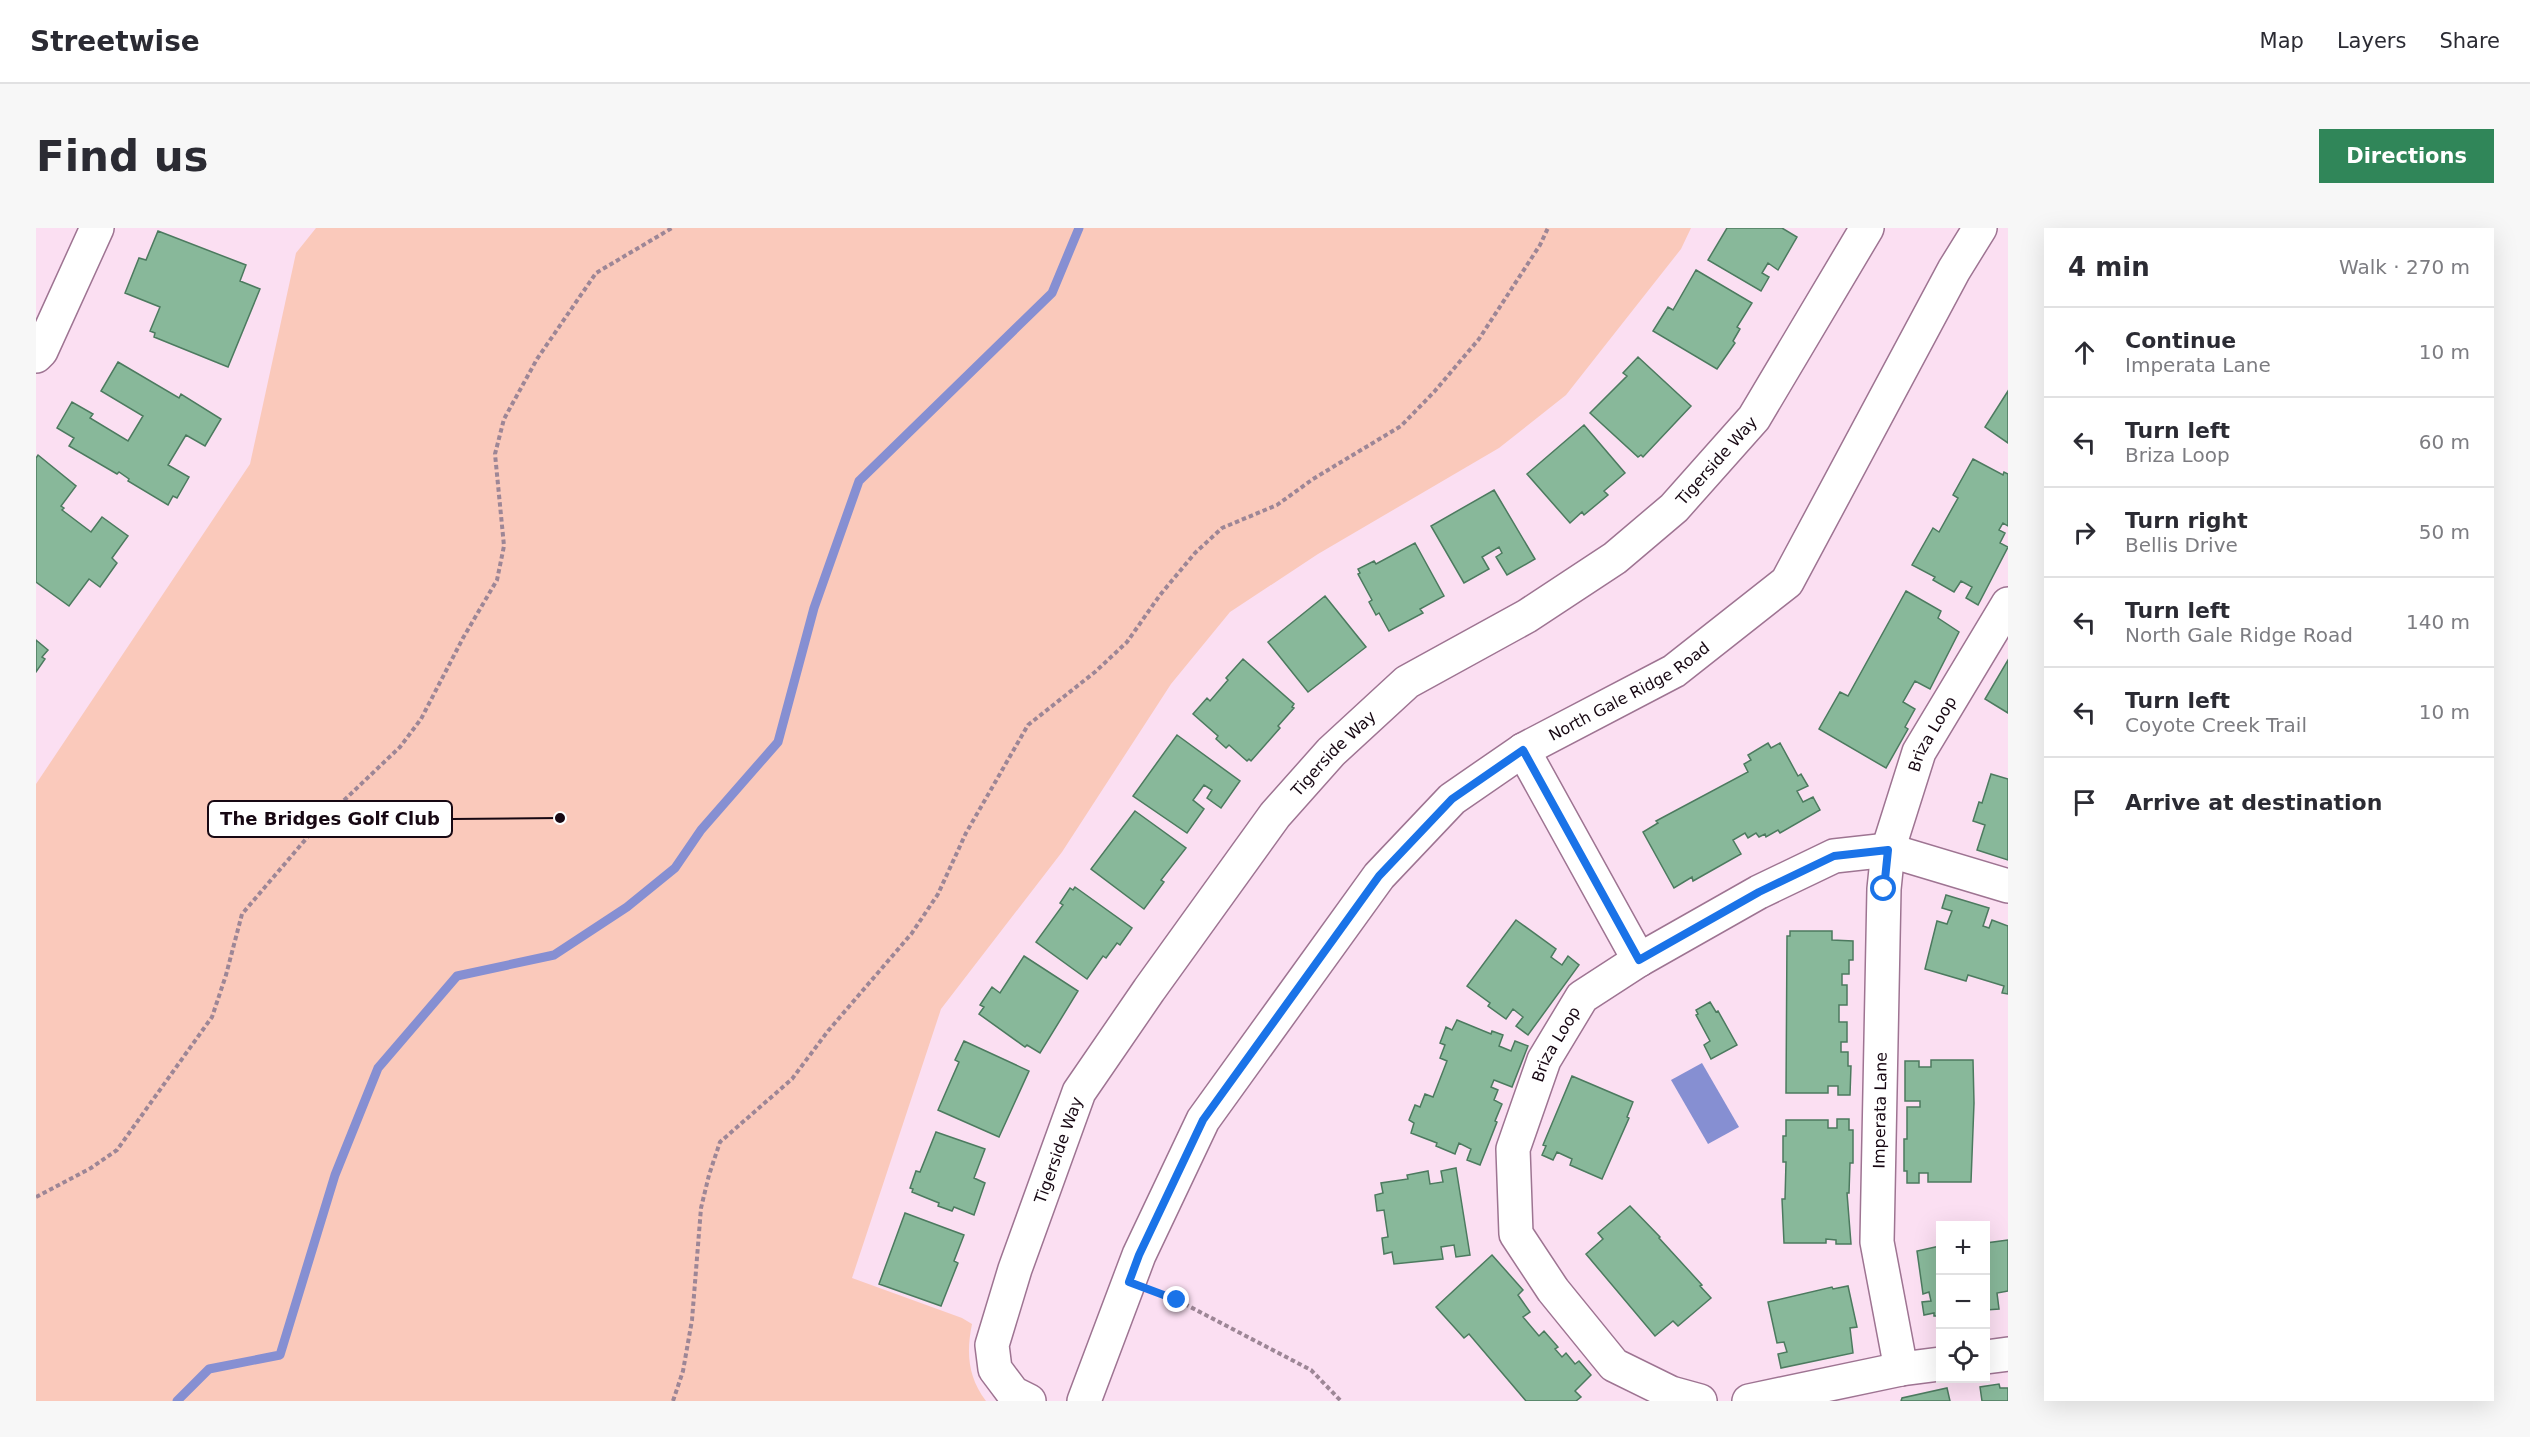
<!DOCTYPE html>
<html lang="en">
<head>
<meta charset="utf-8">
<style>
  body { margin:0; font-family:"DejaVu Sans",sans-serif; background:#f7f7f7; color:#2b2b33 }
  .controls { position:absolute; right:18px; bottom:18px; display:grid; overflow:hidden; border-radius:0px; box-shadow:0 6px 24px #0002 }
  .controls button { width:54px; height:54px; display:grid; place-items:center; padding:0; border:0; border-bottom:2px solid #e1e1e2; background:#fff; color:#2b2b33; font:30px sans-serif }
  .stop { position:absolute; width:18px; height:18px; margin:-14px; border:4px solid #1a73e8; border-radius:50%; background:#fff }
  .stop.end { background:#1a73e8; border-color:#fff; box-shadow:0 2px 6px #0008 }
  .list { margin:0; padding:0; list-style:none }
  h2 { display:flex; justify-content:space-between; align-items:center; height:78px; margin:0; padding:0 24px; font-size:26px }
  h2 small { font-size:20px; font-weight:400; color:#7c7c81 }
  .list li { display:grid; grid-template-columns:39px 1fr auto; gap:18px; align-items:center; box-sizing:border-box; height:90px; padding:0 24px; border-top:2px solid #e1e1e2 }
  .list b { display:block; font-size:22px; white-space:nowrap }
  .list p { margin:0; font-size:20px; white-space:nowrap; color:#7c7c81 }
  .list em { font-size:20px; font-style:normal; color:#7c7c81 }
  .icon { flex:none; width:33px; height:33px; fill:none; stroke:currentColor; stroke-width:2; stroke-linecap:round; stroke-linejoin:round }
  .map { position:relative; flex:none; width:1972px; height:1173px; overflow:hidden; border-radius:0px }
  header { display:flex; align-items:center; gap:36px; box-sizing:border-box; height:84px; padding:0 30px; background:#fff; border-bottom:2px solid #e1e1e2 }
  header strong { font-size:28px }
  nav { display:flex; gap:33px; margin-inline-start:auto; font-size:21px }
  .intro { display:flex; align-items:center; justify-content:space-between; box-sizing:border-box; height:144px; padding:0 36px }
  h1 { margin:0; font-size:42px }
  .button { padding:15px 27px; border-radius:0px; background:#308659; color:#fff; font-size:21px; font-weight:700 }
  main { display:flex; gap:36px; padding:0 36px }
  aside { flex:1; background:#fff; border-radius:0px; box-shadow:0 6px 24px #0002 }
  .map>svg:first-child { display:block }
  .green { fill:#fac9bb }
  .water { fill:#868fd2 }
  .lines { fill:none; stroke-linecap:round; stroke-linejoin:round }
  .stream { stroke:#868fd2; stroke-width:9 }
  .building { fill:#88b89a; stroke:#4c7a5f; stroke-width:1.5 }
  .minor-casing { stroke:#9e7492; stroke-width:36 }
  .path { stroke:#9d8696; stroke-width:4; stroke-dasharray:4.5 3; stroke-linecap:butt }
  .minor { stroke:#fff; stroke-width:33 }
  .route { stroke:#1a73e8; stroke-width:8 }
  .labels { text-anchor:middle; stroke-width:4.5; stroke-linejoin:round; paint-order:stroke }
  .street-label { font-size:16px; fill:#170813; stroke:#fff }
  .leader { fill:none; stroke:#170813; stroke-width:2 }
  .callout-dot { fill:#170813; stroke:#fff; stroke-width:2 }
  .callout { fill:#fff; stroke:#170813; stroke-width:2 }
  .callout-label { font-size:18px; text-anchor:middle; font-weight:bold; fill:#170813 }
</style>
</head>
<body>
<header>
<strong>Streetwise</strong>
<nav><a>Map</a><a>Layers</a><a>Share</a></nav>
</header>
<div class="intro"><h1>Find us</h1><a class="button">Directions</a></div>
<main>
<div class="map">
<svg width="1972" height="1173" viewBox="0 0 1972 1173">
  <rect width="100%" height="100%" fill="#fbdff2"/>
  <path class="green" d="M 280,0 L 1655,0 L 1645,21 L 1530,167 L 1463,220 L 1282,326 L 1194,384 L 1135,456 L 1026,624 L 905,781 L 816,1050 L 926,1090 L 936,1096 C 930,1125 932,1149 950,1173 L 0,1173 L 0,556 L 214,236 L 260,25 Z"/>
  <path class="water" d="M 1666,835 L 1703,899 L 1672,916 L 1635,852 Z"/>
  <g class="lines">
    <path class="stream" d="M 141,1173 L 173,1141 L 244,1127 L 299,947 L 342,840 L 421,748 L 518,727 L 591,679 L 639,640 L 665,602 L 742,514 L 778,380 L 823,253 L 1016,65 L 1043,0"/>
  </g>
  <path class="building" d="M 1691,0 L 1746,0 L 1761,9 L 1742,42 L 1732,35 L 1726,45 L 1733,49 L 1725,63 L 1672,32 Z
    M 122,3 L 210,37 L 204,53 L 224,61 L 192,139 L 118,109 L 119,105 L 114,103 L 124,79 L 89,65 L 103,30 L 110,32 Z
    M 1660,42 L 1716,75 L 1701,99 L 1704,101 L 1697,113 L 1699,115 L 1681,141 L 1617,103 L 1632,79 L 1637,82 Z
    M 1602,129 L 1655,178 L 1607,229 L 1605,227 L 1602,229 L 1554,185 L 1591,148 L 1587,145 Z
    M 82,134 L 143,170 L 145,166 L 185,191 L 169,218 L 150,207 L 132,237 L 153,249 L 141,270 L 137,268 L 132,277 L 92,253 L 93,251 L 83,244 L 81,246 L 33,218 L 38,210 L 21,200 L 36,174 L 57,186 L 54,190 L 92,213 L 107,188 L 65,163 Z
    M 1972,163 L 1972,215 L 1949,199 Z
    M 1548,197 L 1589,245 L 1568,263 L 1572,267 L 1548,287 L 1546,284 L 1534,295 L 1491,246 Z
    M 2,227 L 40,258 L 25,278 L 28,280 L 26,282 L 55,304 L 66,289 L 92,308 L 76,330 L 81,335 L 64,359 L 53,351 L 33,378 L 0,354 L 0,230 Z
    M 1937,231 L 1967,247 L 1968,244 L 1972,246 L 1972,298 L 1967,295 L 1963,302 L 1969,305 L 1964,315 L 1972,319 L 1942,377 L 1930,370 L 1936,359 L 1925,353 L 1918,364 L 1897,352 L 1899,349 L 1876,337 L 1897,300 L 1903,304 L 1922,270 L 1917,267 Z
    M 1458,262 L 1499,331 L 1471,347 L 1460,329 L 1466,325 L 1463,319 L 1446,329 L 1453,341 L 1428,355 L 1395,298 Z
    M 1379,315 L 1408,368 L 1384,381 L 1387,385 L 1353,403 L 1343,385 L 1340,387 L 1333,374 L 1336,372 L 1322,346 L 1324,345 L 1322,341 L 1338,333 L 1340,336 Z
    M 1870,363 L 1905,383 L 1902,390 L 1923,404 L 1894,461 L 1879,453 L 1867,474 L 1879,481 L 1869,499 L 1872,501 L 1850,540 L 1783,501 L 1804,464 L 1812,468 Z
    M 1289,368 L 1330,419 L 1272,464 L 1232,414 Z
    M 0,412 L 12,422 L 6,429 L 9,431 L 0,444 Z
    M 1207,431 L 1258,476 L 1256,479 L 1258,480 L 1242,498 L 1244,500 L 1215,533 L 1213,531 L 1211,533 L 1193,517 L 1190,520 L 1180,511 L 1182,508 L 1157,486 L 1171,470 L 1174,473 L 1192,452 L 1190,450 Z
    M 1972,432 L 1972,485 L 1949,471 Z
    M 1141,507 L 1204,553 L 1185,580 L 1171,570 L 1176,562 L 1168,557 L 1157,572 L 1168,581 L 1151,605 L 1097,568 Z
    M 1732,515 L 1735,520 L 1744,515 L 1762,548 L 1765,546 L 1772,558 L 1761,563 L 1767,574 L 1777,569 L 1784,582 L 1744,605 L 1742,602 L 1730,609 L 1729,606 L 1723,609 L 1720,605 L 1712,610 L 1709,605 L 1697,612 L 1705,626 L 1657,653 L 1656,649 L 1638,660 L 1607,604 L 1622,595 L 1620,593 L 1712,544 L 1708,536 L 1715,532 L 1712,527 Z
    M 1955,546 L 1972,551 L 1972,632 L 1941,622 L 1949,597 L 1937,593 L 1943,574 L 1946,575 Z
    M 1099,583 L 1150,620 L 1125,652 L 1128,654 L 1108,681 L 1055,641 Z
    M 1039,659 L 1096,700 L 1084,717 L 1081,715 L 1070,730 L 1067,728 L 1051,751 L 1000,714 L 1027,677 L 1024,675 L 1034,660 L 1037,662 Z
    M 1910,667 L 1953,680 L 1947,698 L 1953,700 L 1956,692 L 1972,698 L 1972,766 L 1966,765 L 1968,758 L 1932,747 L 1930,753 L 1889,741 L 1901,693 L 1911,696 L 1916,683 L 1906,680 Z
    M 1480,692 L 1520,721 L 1515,729 L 1526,737 L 1532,728 L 1543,737 L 1492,807 L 1480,798 L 1487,789 L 1477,781 L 1470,791 L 1452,778 L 1454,775 L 1431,758 Z
    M 1754,703 L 1796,703 L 1796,712 L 1817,713 L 1817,732 L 1813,732 L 1813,746 L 1806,746 L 1806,757 L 1811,757 L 1811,777 L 1803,777 L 1803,794 L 1811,794 L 1811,814 L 1805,814 L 1805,824 L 1812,824 L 1812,838 L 1815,838 L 1814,867 L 1802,867 L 1802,858 L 1792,858 L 1792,865 L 1750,865 L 1751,708 L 1754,708 Z
    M 988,728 L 1042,763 L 1004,825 L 991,817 L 989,819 L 943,786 L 948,779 L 944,777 L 956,759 L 964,765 Z
    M 1674,774 L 1680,784 L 1682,783 L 1701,817 L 1675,831 L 1668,817 L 1674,813 L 1660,787 L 1662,786 L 1660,782 Z
    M 1421,792 L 1455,806 L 1456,803 L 1467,807 L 1463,818 L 1475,823 L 1479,813 L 1492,818 L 1476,859 L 1458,852 L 1455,859 L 1462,862 L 1458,872 L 1466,876 L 1459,893 L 1461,894 L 1444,937 L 1431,932 L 1435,921 L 1423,915 L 1419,926 L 1400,918 L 1401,915 L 1375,905 L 1378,895 L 1373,892 L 1379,877 L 1384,879 L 1389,866 L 1397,869 L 1411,833 L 1404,830 L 1409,817 L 1404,815 L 1410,799 L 1416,802 Z
    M 928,813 L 993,843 L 963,909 L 902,882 L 923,834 L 919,832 Z
    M 1895,832 L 1937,832 L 1938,875 L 1935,954 L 1892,954 L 1892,945 L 1883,945 L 1883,955 L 1871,955 L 1871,943 L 1868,943 L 1868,911 L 1871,911 L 1871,879 L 1884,879 L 1884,873 L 1869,873 L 1869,833 L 1883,833 L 1883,839 L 1895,839 Z
    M 1536,848 L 1597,874 L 1591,889 L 1593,890 L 1566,951 L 1534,937 L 1536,931 L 1521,924 L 1517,932 L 1506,927 L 1510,918 L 1507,917 Z
    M 1801,891 L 1813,891 L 1813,902 L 1817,902 L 1817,935 L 1814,935 L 1813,965 L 1811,965 L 1815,1016 L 1800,1016 L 1800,1012 L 1790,1011 L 1790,1015 L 1748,1015 L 1746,971 L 1749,971 L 1750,934 L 1747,934 L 1747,908 L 1750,908 L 1750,892 L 1792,892 L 1792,900 L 1801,900 Z
    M 900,904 L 949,921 L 938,950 L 949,955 L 938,987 L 918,979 L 916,983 L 902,978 L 903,975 L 876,964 L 877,961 L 874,960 L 880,943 L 884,944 Z
    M 1420,940 L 1434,1027 L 1420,1029 L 1418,1017 L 1405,1019 L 1407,1031 L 1358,1036 L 1356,1024 L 1348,1026 L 1346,1010 L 1352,1009 L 1348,982 L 1341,983 L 1339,967 L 1347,965 L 1345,955 L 1372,951 L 1371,947 L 1392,943 L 1394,956 L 1407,954 L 1405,943 Z
    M 1594,978 L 1624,1009 L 1623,1010 L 1666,1057 L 1664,1058 L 1675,1070 L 1642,1098 L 1637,1093 L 1619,1108 L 1550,1026 L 1567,1011 L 1562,1005 Z
    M 869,985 L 928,1007 L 918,1033 L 922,1035 L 905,1078 L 843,1056 Z
    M 1972,1012 L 1972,1063 L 1961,1065 L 1963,1081 L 1950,1082 L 1950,1015 Z
    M 1904,1018 L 1904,1088 L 1898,1088 L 1898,1085 L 1888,1087 L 1886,1074 L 1895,1073 L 1893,1064 L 1887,1066 L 1881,1023 Z
    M 1456,1027 L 1487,1062 L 1482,1067 L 1494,1084 L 1487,1089 L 1503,1108 L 1508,1103 L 1522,1119 L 1519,1121 L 1526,1129 L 1530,1125 L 1539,1136 L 1543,1133 L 1555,1147 L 1539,1163 L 1545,1169 L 1540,1173 L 1490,1173 L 1433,1106 L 1428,1110 L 1400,1079 Z
    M 1812,1058 L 1821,1099 L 1814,1100 L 1817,1125 L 1745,1140 L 1742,1126 L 1751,1124 L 1748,1114 L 1741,1115 L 1732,1074 L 1796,1059 L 1797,1061 Z
    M 1963,1156 L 1964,1160 L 1972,1160 L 1972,1173 L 1946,1173 L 1944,1159 Z
    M 1911,1160 L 1914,1173 L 1865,1173 L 1866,1170 Z"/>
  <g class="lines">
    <g class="minor-casing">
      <g id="minor">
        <path d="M 0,128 L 5,123 L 61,0"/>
        <path d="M 1487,522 L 1603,732"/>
        <path d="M 1950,1129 L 1972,1126"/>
        <path id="s1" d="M 1865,1141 L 1841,1014 L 1848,661 L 1852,622 L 1883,524 L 1972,376"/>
        <path id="s2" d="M 993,1173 L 977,1165 L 959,1141 L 956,1117 L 979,1041 L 1043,864 L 1113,762 L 1239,587 L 1295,524 L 1371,454 L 1491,388 L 1579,330 L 1638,280 L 1718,190 L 1831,0"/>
        <path id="s3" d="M 1048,1173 L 1103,1027 L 1167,892 L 1343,648 L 1416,571 L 1487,522 L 1638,443 L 1751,354 L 1918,42 L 1944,0"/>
        <path id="s4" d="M 1664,1173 L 1635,1165 L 1578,1137 L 1517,1062 L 1480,1006 L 1477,921 L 1508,832 L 1546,769 L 1603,732 L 1723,664 L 1798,628 L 1852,622 L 1972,658"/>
        <path d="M 1713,1173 L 1865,1141 L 1904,1136"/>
      </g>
    </g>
    <path class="path" d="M 0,969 L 55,940 L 81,922 L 176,789 L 190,747 L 206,686 L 281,598 L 364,519 L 385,491 L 427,410 L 461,352 L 468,318 L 459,226 L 468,191 L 501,131 L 560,45 L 636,0
      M 1121,1064 L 1141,1072 L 1275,1142 L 1305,1173
      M 637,1173 L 647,1143 L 656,1092 L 665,980 L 673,947 L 684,914 L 756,851 L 792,803 L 876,705 L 902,666 L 930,605 L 992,497 L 1059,444 L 1091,414 L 1124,367 L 1159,325 L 1186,300 L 1241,277 L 1277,251 L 1365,198 L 1398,164 L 1443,111 L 1504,17 L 1512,0"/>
    <use href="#minor" class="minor"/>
  </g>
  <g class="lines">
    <path class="route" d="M 1141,1072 L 1093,1054 L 1103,1027 L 1167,892 L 1343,648 L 1416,571 L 1487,522 L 1603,732 L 1723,664 L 1798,628 L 1852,622 L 1848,661"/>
  </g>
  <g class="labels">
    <g class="street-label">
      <text dy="6" stroke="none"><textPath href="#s2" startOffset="1250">Tigerside Way</textPath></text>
      <text dy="6" stroke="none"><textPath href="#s3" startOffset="920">North Gale Ridge Road</textPath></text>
      <text dy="6" stroke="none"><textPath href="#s1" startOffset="646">Briza Loop</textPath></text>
      <text dy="6" stroke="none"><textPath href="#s2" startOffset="764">Tigerside Way</textPath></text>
      <text dy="6" stroke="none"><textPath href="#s4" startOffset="456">Briza Loop</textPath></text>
      <text dy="6" stroke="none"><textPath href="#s1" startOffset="261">Imperata Lane</textPath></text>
      <text dy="6" stroke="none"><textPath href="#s2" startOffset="278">Tigerside Way</textPath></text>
    </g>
  </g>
  <path class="leader" d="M524 590L416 591"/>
  <circle class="callout-dot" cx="524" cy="590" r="6"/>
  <rect class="callout" x="172" y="573" width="244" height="36" rx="6"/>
  <g class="callout-label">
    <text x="294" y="597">The Bridges Golf Club</text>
  </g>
</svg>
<div class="controls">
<button>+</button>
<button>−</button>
<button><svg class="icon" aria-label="locate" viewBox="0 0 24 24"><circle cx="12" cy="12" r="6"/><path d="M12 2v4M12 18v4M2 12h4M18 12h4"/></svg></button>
</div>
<div class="stop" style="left:1848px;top:661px"></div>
<div class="stop end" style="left:1141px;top:1072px"></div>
</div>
<aside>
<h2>4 min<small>Walk · 270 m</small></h2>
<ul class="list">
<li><svg class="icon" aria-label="ahead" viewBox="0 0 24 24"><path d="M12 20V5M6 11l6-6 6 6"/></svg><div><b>Continue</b><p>Imperata Lane</p></div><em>10 m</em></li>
<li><svg class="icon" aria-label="left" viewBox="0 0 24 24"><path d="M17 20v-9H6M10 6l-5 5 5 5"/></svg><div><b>Turn left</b><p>Briza Loop</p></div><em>60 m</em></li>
<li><svg class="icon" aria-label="right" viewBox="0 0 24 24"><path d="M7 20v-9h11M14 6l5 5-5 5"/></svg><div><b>Turn right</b><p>Bellis Drive</p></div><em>50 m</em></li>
<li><svg class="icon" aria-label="left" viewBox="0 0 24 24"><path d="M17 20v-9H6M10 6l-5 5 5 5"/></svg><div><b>Turn left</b><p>North Gale Ridge Road</p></div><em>140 m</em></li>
<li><svg class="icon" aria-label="left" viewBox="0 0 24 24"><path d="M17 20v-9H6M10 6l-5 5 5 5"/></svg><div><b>Turn left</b><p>Coyote Creek Trail</p></div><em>10 m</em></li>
<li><svg class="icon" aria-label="arrive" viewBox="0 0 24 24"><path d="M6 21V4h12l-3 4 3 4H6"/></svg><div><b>Arrive at destination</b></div></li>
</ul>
</aside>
</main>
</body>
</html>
